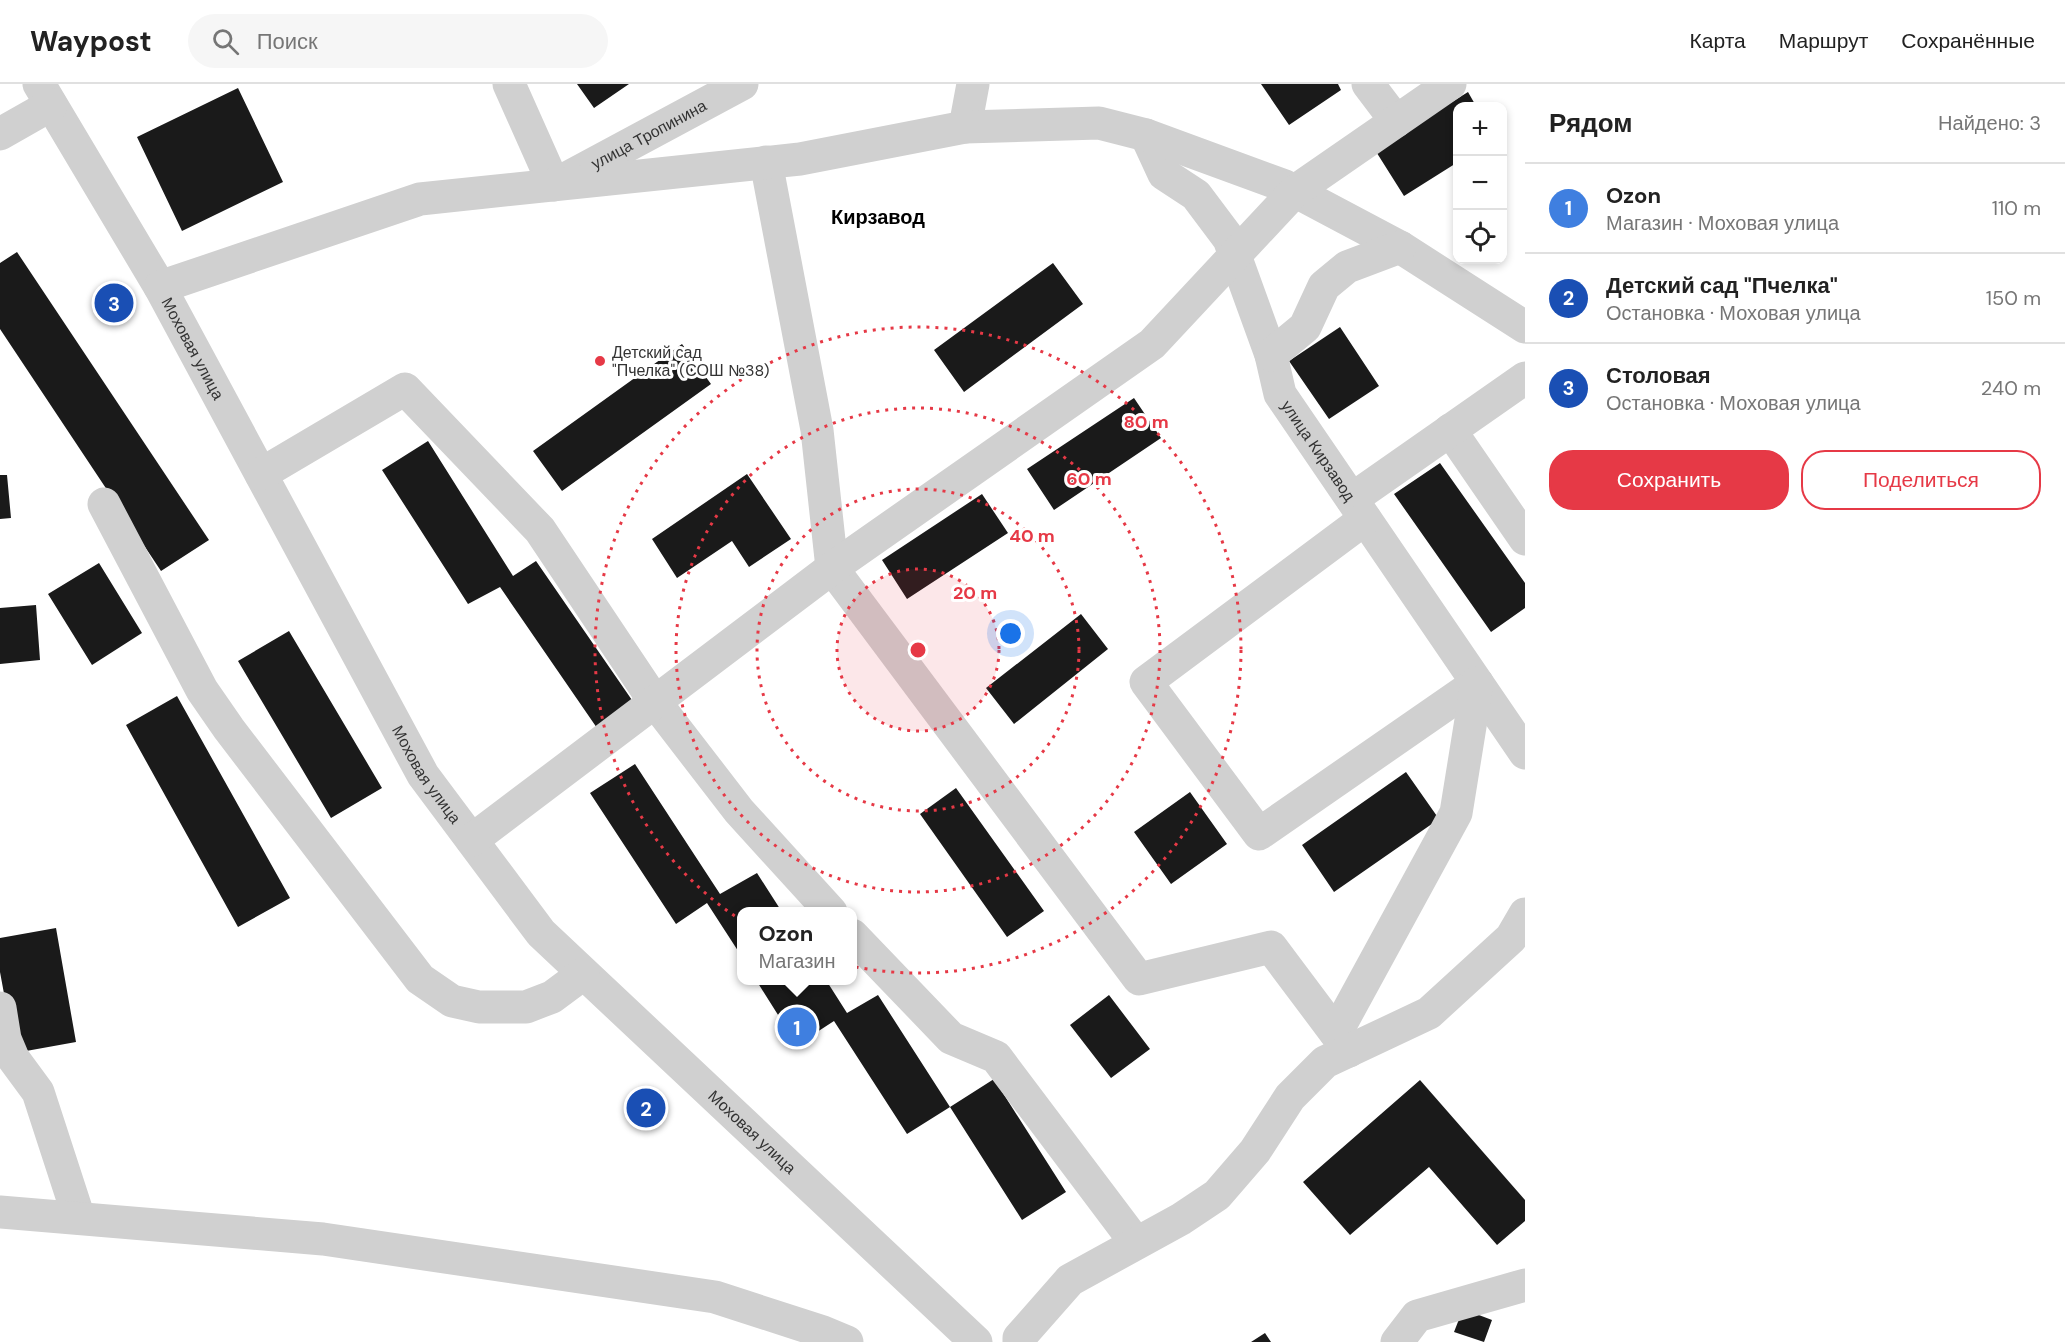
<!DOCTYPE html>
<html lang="ru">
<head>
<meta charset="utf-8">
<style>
  body { margin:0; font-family:"DM Sans",sans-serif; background:#f6f6f6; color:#222 }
  .controls { position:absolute; right:18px; top:18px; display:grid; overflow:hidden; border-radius:12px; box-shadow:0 3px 9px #0003 }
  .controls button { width:54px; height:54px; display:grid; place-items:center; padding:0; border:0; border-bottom:2px solid #e0e0e0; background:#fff; color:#222; font:30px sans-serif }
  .you { position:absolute; left:1011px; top:550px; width:21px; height:21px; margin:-15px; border:4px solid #fff; border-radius:50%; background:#1a73e8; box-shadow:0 0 0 9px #1a73e833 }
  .badge { display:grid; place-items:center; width:39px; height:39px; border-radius:50%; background:#e63946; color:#fff; font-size:20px; font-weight:700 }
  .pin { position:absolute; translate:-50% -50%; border:3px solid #fff; box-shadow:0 2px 6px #0006 }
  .popup { position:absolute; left:737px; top:823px; width:120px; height:78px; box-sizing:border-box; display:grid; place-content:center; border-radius:12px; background:#fff; filter:drop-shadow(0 2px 4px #0005); font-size:20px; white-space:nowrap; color:#767676 }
  .popup b { font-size:22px; color:#222 }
  .popup::after { content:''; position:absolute; left:50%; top:100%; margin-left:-12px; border:12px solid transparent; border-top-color:#fff }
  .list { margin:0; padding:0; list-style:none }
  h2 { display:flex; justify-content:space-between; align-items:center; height:78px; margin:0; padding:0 24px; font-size:26px }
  h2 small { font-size:20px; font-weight:400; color:#767676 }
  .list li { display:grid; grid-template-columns:39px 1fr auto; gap:18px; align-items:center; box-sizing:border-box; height:90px; padding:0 24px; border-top:2px solid #e0e0e0 }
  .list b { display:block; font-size:22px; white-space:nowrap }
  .list p { margin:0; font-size:20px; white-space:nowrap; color:#767676 }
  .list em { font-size:20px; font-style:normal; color:#767676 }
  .actions { display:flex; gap:12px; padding:18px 24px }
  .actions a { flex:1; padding:14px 0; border:2px solid #e63946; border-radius:24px; text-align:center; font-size:21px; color:#e63946 }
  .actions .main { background:#e63946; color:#fff }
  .icon { flex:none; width:33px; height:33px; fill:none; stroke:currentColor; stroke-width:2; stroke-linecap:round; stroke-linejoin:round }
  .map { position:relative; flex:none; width:1525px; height:1258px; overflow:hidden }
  header { display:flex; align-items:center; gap:36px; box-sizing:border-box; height:84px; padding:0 30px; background:#fff; border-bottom:2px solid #e0e0e0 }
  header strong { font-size:28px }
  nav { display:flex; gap:33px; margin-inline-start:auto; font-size:21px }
  .search { width:420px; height:54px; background:#f6f6f6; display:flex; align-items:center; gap:15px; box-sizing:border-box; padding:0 21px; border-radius:33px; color:#767676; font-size:22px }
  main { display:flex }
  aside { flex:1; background:#fff }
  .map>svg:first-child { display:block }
  .building { fill:#1a1a1a }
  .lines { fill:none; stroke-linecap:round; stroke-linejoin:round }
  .minor { stroke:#d0d0d0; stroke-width:33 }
  .ring { fill:none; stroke:#e63946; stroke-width:3; stroke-dasharray:3 6 }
  .poi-dot { fill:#e63946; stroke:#fff; stroke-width:2 }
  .labels { text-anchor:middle; stroke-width:6; stroke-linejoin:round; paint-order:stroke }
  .street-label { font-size:16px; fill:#333; stroke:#fff }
  .poi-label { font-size:16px; fill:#333; stroke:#fff; text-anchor:start }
  .quarter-label { font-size:20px; font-weight:bold; fill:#000; stroke:#fff }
  .centre { fill:#e63946; stroke:#fff; stroke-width:3 }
  .ring-label { font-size:18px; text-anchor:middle; font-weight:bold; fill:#e63946; stroke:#fff; stroke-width:6; stroke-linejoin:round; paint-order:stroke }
</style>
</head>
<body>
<header>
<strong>Waypost</strong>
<div class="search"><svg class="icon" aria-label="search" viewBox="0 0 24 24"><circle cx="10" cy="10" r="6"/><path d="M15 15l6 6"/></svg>Поиск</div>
<nav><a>Карта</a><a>Маршрут</a><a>Сохранённые</a></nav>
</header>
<main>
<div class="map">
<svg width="1525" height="1258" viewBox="0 0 1525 1258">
  <rect width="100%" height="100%" fill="#fff"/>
  <path class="building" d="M 577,0 L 629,0 L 594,24 Z
    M 1261,0 L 1338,0 L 1341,6 L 1289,41 Z
    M 238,4 L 283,98 L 182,147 L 137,53 Z
    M 1468,8 L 1476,22 L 1458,22 L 1458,78 L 1404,112 L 1375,66 Z
    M 17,168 L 209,456 L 161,487 L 0,245 L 0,179 Z
    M 1053,179 L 1083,220 L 964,308 L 934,266 Z
    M 1340,243 L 1379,302 L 1329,335 L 1289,277 Z
    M 682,260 L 711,300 L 562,407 L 533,367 Z
    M 1134,314 L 1161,354 L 1054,426 L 1027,385 Z
    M 428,357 L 513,492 L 536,477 L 634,619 L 597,644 L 500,503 L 468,520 L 382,386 Z
    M 1440,379 L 1525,499 L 1525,524 L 1491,548 L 1394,410 Z
    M 747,390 L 791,455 L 749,483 L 732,457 L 677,494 L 652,455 Z
    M 0,391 L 7,391 L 11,434 L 0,435 Z
    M 982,410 L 1008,449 L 907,515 L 882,476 Z
    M 99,479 L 142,549 L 92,581 L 48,510 Z
    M 36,521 L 40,576 L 0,580 L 0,524 Z
    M 1081,530 L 1108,565 L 1014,640 L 986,604 Z
    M 289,547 L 382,704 L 331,734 L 238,577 Z
    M 177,612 L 290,814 L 238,843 L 126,641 Z
    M 635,680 L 720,810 L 757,789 L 782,828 L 742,828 L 742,873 L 707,819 L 676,840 L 590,709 Z
    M 1406,688 L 1439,735 L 1334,808 L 1302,761 Z
    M 956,704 L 1044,827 L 1007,853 L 920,730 Z
    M 1190,708 L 1227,760 L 1171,800 L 1134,748 Z
    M 56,844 L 76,958 L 15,969 L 0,888 L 0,854 Z
    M 756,896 L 826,896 L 847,929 L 878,911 L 950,1023 L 907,1050 L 834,937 L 797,961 Z
    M 1109,911 L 1150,965 L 1111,994 L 1070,941 Z
    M 994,995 L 1066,1108 L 1022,1136 L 950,1023 Z
    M 1420,996 L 1525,1116 L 1525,1137 L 1497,1161 L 1429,1083 L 1350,1151 L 1303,1098 Z
    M 1463,1225 L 1492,1236 L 1484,1258 L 1454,1248 Z
    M 1265,1249 L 1271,1258 L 1251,1258 Z"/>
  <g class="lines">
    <g class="minor">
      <path id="s1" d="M 39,0 L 160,203 L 423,691 L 541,849 L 976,1258"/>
      <path id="s2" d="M 509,0 L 554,101 L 742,0"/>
      <path d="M 1368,0 L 1396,37"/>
      <path d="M 965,43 L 973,0"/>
      <path d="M 0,50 L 51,21"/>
      <path id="s3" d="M 1146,51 L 1164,90 L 1196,111 L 1229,155 L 1271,271 L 1280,310 L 1525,669"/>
      <path d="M 766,78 L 817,346 L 832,484 L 1139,895 L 1271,863 L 1349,967"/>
      <path d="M 160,203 L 420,115 L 800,75 L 965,43 L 1099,39 L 1146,51 L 1285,102 L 1400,163 L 1525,243"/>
      <path d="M 1271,271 L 1305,243 L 1324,202 L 1347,183 L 1400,163"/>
      <path d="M 1450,346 L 1525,455"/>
      <path d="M 261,390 L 405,305 L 540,446 L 655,618 L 739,727 L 831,828"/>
      <path d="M 1352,415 L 1525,294"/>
      <path d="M 104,420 L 202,606 L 229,645 L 420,895 L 452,917 L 479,923 L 526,923 L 552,913 L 583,890"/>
      <path d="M 1365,435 L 1146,598 L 1259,750 L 1477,599"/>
      <path d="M 472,756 L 832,484 L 1152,260 L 1295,107 L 1450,0"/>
      <path d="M 852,851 L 951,954 L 996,973 L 1136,1159"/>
      <path d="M 0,924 L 5,955 L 13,974 L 38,1008 L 79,1134"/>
      <path d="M 1336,949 L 1456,729 L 1477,599"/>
      <path d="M 0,1128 L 323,1155 L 715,1213 L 823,1248 L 847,1258"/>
      <path d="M 1019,1258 L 1019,1254 L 1070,1196 L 1181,1135 L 1217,1111 L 1255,1067 L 1290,1013 L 1325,978 L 1429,929 L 1511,854 L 1525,830"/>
      <path d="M 1397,1258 L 1417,1232 L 1525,1201"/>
    </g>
  </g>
  <circle cx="918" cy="566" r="81" fill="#e63946" fill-opacity=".12"/>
  <g class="ring">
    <circle cx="918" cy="566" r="81"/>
    <circle cx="918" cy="566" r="161"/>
    <circle cx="918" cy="566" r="242"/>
    <circle cx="918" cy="566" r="323"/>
  </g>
  <circle class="poi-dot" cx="600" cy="277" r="6"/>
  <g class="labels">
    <g class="street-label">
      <text dy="6" stroke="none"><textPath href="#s2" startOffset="218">улица Тропинина</textPath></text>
      <text dy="6" stroke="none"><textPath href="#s1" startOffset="306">Моховая улица</textPath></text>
      <text dy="6" stroke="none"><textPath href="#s3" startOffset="368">улица Кирзавод</textPath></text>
      <text dy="6" stroke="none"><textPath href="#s1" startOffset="792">Моховая улица</textPath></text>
      <text dy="6" stroke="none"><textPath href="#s1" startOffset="1278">Моховая улица</textPath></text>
    </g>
    <g class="poi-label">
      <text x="612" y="274">Детский сад<tspan x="612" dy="18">"Пчелка" (СОШ №38)</tspan></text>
    </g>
    <g class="quarter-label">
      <text x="878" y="140">Кирзавод</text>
    </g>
  </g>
  <circle cx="918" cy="566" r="9" class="centre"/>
  <g class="ring-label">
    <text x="1146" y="344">80 m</text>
    <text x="1089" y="401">60 m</text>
    <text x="1032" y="458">40 m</text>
    <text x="975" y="515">20 m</text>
  </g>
</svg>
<div class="controls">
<button>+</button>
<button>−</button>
<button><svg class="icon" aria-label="locate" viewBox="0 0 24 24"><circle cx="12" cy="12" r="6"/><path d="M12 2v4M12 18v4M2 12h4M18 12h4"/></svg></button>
</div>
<div class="you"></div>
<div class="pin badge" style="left:797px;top:943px;background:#3f7fe0">1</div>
<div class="popup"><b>Ozon</b>Магазин</div>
<div class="pin badge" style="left:646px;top:1024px;background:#1a4fb4">2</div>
<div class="pin badge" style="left:114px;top:219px;background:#1a4fb4">3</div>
</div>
<aside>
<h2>Рядом<small>Найдено: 3</small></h2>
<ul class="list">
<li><span class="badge" style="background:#3f7fe0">1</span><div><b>Ozon</b><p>Магазин · Моховая улица</p></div><em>110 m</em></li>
<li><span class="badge" style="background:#1a4fb4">2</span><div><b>Детский сад &quot;Пчелка&quot;</b><p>Остановка · Моховая улица</p></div><em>150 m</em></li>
<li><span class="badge" style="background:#1a4fb4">3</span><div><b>Столовая</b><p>Остановка · Моховая улица</p></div><em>240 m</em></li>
</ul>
<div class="actions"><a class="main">Сохранить</a><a>Поделиться</a></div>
</aside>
</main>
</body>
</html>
